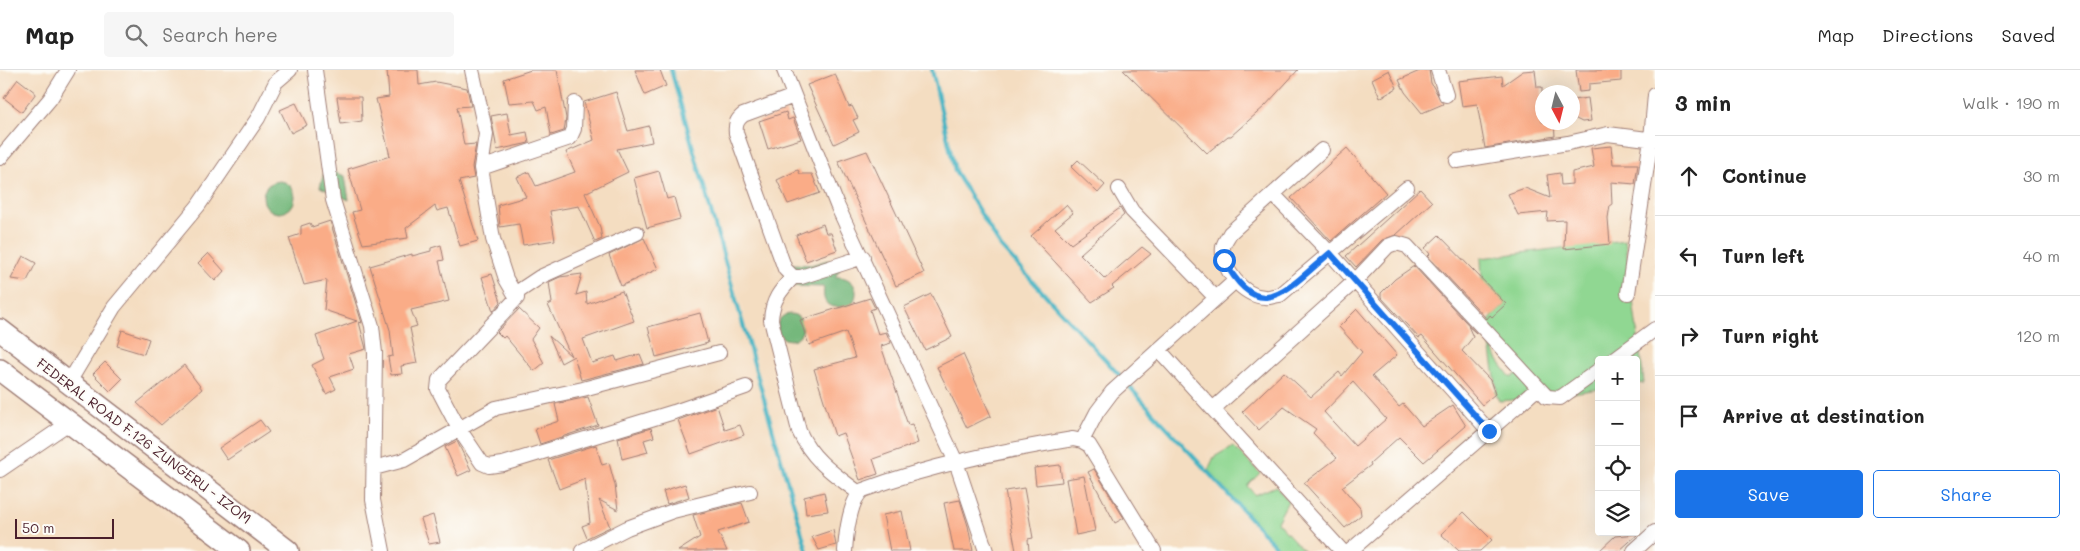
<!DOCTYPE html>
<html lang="en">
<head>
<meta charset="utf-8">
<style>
  body { margin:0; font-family:Mali,sans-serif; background:#f6f6f6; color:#222 }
  .controls { position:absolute; right:15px; bottom:15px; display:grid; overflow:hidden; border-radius:5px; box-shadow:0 5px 20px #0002 }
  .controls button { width:45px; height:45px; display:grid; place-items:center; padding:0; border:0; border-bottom:1px solid #e0e0e0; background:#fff; color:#222; font:25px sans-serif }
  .compass { position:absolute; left:1535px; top:15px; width:45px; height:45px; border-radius:50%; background:#fff; box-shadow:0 5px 20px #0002; rotate:173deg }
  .scale { position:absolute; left:15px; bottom:12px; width:99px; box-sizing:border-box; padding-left:5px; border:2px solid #4a1f2b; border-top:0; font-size:14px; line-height:18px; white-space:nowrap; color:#4a1f2b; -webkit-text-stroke:4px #fdfcf7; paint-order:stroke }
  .stop { position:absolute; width:15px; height:15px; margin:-11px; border:4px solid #1a73e8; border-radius:50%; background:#fff }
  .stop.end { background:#1a73e8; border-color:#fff; box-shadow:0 1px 5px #0008 }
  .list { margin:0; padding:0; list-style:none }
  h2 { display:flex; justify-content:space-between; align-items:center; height:65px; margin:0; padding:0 20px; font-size:21px }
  h2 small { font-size:16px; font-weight:400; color:#767676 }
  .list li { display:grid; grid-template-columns:32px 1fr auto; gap:15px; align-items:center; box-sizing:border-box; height:80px; padding:0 20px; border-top:1px solid #e0e0e0 }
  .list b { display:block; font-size:19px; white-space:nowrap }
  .list em { font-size:16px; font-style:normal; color:#767676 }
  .actions { display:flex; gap:10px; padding:15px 20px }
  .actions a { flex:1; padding:11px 0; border:1px solid #1a73e8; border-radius:5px; text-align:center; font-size:18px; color:#1a73e8 }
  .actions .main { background:#1a73e8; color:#fff }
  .icon { flex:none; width:28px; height:28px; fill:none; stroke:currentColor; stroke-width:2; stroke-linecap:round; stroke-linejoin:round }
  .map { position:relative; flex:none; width:1655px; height:481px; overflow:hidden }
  header { display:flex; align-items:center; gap:30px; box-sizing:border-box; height:70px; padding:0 25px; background:#fff; border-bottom:1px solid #e0e0e0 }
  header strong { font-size:24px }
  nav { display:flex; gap:28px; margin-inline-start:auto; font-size:18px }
  .search { width:350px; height:45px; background:#f6f6f6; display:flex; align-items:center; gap:12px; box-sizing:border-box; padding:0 18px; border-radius:5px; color:#767676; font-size:19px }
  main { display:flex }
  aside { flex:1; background:#fff }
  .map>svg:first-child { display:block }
  .green { fill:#90d792; stroke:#6d7b5e }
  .forest { fill:#74b87c; stroke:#5f6c54 }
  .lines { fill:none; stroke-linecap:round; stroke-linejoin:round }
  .stream { stroke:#47b4c3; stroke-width:4 }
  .building { fill:#faac87; fill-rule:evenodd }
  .minor-casing { stroke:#9f7e76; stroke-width:16 }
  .primary-casing { stroke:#9f7e76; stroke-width:24 }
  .minor { stroke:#fff; stroke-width:14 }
  .primary { stroke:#fff; stroke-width:21 }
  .route { stroke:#1a73e8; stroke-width:6 }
  .labels { text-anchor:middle; stroke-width:4; stroke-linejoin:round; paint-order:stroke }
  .street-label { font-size:14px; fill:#4a1f2b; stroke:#fdfcf7 }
</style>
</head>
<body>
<header>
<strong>Map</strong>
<div class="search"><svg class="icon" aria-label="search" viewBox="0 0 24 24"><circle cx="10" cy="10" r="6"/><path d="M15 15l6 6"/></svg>Search here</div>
<nav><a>Map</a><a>Directions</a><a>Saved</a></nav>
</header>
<main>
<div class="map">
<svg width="1655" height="481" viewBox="0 0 1655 481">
  <rect width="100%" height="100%" fill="#fdfcf7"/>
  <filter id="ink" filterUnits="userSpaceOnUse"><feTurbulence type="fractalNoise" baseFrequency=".02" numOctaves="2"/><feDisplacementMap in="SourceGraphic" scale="10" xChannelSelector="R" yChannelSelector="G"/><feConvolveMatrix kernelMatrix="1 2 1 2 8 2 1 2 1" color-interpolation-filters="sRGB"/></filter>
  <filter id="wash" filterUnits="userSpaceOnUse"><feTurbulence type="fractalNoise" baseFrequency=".0096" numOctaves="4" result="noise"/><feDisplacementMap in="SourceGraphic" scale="20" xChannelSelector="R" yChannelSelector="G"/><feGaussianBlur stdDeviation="1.12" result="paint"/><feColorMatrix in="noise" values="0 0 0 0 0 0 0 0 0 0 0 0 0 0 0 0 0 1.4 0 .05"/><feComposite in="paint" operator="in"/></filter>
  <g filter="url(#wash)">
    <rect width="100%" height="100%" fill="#f4ddc1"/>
    <path class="green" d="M 1625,170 L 1644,313 L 1636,314 L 1636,290 L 1599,290 L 1599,300 L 1565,326 L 1535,318 L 1526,329 L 1499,331 L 1495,322 L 1497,320 L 1489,268 L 1497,289 L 1511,308 L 1519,302 L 1484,260 L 1492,247 L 1506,234 L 1482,209 L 1481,188 Z
      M 1599,302 L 1599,319 L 1572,323 Z
      M 1233,376 L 1260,403 L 1247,416 L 1255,425 L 1276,416 L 1288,431 L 1277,452 L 1304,481 L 1282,481 L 1208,400 L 1214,387 Z"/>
    <path class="forest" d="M 325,99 L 345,106 L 349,130 L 320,117 Z
      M263 127a16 16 0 1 1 32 0a16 16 0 1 1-32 0Z
      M 828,190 L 840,199 L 835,207 C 852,205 863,221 851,235 C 834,239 821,239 824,217 L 794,216 L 783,204 L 793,194 L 811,195 Z
      M777 257a13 13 0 1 1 26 0a13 13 0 1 1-26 0Z"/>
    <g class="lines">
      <path class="stream" d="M 671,0 L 807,481
        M 932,0 L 955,101 L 1001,177 L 1122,308
        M 1126,313 L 1280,481"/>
    </g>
    <g id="blocks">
      <path class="building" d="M 387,0 L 418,0 L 419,15 L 436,12 L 467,18 L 471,36 L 457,37 L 464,75 L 476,74 L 472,97 L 474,108 L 459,111 L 478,171 L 460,176 L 448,138 L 437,141 L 435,136 L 406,158 L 408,168 L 363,174 L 352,142 L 360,140 L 348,99 L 390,86 L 376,29 L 389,27 Z
        M 531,0 L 557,0 L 566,48 L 564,61 L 551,65 L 546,37 L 538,40 L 534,31 L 509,33 L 504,9 Z
        M 635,0 L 660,0 L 666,16 L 645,25 Z
        M 1123,0 L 1298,0 L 1265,36 L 1231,66 L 1228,66 L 1207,83 Z
        M 1389,0 L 1397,18 L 1380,28 L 1372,9 Z
        M 1422,0 L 1429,0 L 1431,13 L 1443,34 L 1422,43 L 1405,22 L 1399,10 Z
        M 1535,0 L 1537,17 L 1542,17 L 1542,52 L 1554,52 L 1555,66 L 1485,78 L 1477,34 L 1462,36 L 1458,11 L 1502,6 L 1503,15 L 1523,1 Z
        M 1576,0 L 1621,0 L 1621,11 L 1589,14 L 1589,21 L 1579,22 Z
        M 835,4 L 849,37 L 852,36 L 858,48 L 853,50 L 859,62 L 834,74 L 807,15 Z
        M 18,9 L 36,23 L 22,42 L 4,28 Z
        M 616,22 L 628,61 L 649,56 L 652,72 L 617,79 L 628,102 L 585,123 L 600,157 L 602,169 L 595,172 L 579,136 L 550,141 L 555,170 L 523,175 L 519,154 L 500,157 L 498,135 L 526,127 L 517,107 L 529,102 L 536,116 L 575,102 L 566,82 L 594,70 L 584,32 Z
        M 337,27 L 361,27 L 362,51 L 341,54 Z
        M 1588,28 L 1591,51 L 1582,52 L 1572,47 L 1572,30 Z
        M 296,33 L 307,55 L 291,63 L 280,40 Z
        M 786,42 L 788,50 L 793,48 L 801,69 L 768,79 L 759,51 Z
        M 507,43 L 511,65 L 527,62 L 529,73 L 497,80 L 491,46 Z
        M 1611,76 L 1613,94 L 1638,94 L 1635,114 L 1611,112 L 1612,135 L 1610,135 L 1608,148 L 1610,174 L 1564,179 L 1565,150 L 1547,151 L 1548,142 L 1518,145 L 1508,124 L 1525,118 L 1550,128 L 1547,105 L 1560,103 L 1561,115 L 1572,114 L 1572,102 L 1594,97 L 1591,78 Z
        M 1347,78 L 1386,123 L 1331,171 L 1291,128 Z
        M 867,81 L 924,203 L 896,216 L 838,91 Z
        M 1078,90 L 1105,115 L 1098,123 L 1071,97 Z
        M 798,100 L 800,104 L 812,104 L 820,123 L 788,134 L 777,110 Z
        M 659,101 L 667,129 L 674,127 L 680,149 L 647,158 L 634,108 Z
        M 1420,119 L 1432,132 L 1396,165 L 1382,170 L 1356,197 L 1346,186 Z
        M 1066,135 L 1073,143 L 1055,158 L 1071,174 L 1120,138 L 1124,145 L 1080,184 L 1105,209 L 1142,177 L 1151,184 L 1112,216 L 1114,218 L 1092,232 L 1031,166 Z
        M 330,151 L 362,253 L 359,252 L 366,279 L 349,284 L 354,299 L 330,307 L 336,319 L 326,324 L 312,295 L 324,289 L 316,266 L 357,251 L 324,240 L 327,210 L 304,215 L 289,168 L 301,164 L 301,156 L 310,153 L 312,157 Z
        M 823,154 L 826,163 L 831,163 L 837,180 L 806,191 L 796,165 Z
        M 1439,165 L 1506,234 L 1492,247 L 1490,245 L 1487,249 L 1428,186 L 1430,184 L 1425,178 Z
        M 644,168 L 658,199 L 621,216 L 609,185 Z
        M 441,175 L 444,190 L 439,191 L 449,231 L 411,240 L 417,256 L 410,258 L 417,293 L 401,296 L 402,304 L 391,305 L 388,287 L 393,286 L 390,260 L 370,196 L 412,184 L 412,186 L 431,181 L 431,178 Z
        M 208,183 L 224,201 L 215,211 L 198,193 Z
        M 23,186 L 36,193 L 27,211 L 11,209 Z
        M 1414,196 L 1476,263 L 1468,256 L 1473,267 L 1462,281 L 1490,310 L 1495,324 L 1482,335 L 1422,266 L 1419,268 L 1381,227 L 1381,223 L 1395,209 Z
        M 492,204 L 501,232 L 493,241 L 482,207 Z
        M 582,204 L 576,225 L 586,222 L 587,234 L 622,221 L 634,251 L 583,269 L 592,293 L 615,286 L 617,291 L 640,284 L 644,294 L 581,310 L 574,286 L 561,293 L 549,266 L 571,286 L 548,235 L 552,233 L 549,212 L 560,207 Z
        M 931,224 L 952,267 L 925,280 L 904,237 Z
        M 870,228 L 875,238 L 870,240 L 878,264 L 886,262 L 891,273 L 881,276 L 908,355 L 912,354 L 918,373 L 873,389 L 878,404 L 860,410 L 843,363 L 835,366 L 814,299 L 855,288 L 846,262 L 809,275 L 800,250 Z
        M 519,239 L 539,258 L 531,269 L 544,293 L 534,301 L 505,266 L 503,268 L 497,262 Z
        M 1357,239 L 1397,285 L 1372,306 L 1399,337 L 1403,334 L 1422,356 L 1453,335 L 1466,356 L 1424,392 L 1399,367 L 1370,393 L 1371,395 L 1342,417 L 1360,438 L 1361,445 L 1345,458 L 1304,413 L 1337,388 L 1313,363 L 1316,359 L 1284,337 L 1259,360 L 1242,342 L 1284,302 L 1311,327 L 1339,302 L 1342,306 L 1362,282 L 1339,257 ZM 1353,312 L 1386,349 L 1355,376 L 1324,342 Z
        M 700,243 L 708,273 L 656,287 L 648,257 Z
        M 122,260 L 149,269 L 144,284 L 117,276 Z
        M 963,284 L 991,346 L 967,358 L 937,297 Z
        M 105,292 L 122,309 L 110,321 L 93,304 Z
        M 184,295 L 202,319 L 161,355 L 137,333 Z
        M 588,327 L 598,355 L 540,374 L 535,359 L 559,351 L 555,334 Z
        M 717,336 L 725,360 L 740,355 L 744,365 L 691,384 L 678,350 Z
        M 260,350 L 269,362 L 227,390 L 219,378 Z
        M 651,358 L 654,367 L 644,370 L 648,382 L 622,389 L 618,368 Z
        M 457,371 L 471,400 L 458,406 L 445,377 Z
        M 596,375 L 602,395 L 609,393 L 615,415 L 618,440 L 599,430 L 610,457 L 587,468 L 582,456 L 590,453 L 585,409 L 559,419 L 548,390 Z
        M 1060,395 L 1062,412 L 1036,415 L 1034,398 Z
        M 1094,399 L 1124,448 L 1115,453 L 1088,402 Z
        M 1084,406 L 1095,461 L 1076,465 L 1066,409 Z
        M 685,414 L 689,427 L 667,434 L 663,421 Z
        M 1024,418 L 1033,468 L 1028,469 L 1029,481 L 1016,481 L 1005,421 Z
        M 824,422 L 828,441 L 806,444 L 804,427 Z
        M 960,430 L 968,456 L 973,481 L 954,481 L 944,433 Z
        M 742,433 L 749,452 L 718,462 L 727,481 L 678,481 L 700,467 L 693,445 Z
        M 902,441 L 910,481 L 890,481 L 883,445 Z
        M 1464,442 L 1492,470 L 1480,481 L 1459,481 L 1441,464 Z
        M 433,445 L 440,472 L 429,474 L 421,449 Z
        M 833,460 L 836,475 L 819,480 L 812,467 Z
        M 1638,464 L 1619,481 L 1599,481 L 1615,466 Z"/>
    </g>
  </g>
  <g filter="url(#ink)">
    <use href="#blocks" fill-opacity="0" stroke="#9f7e76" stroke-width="1"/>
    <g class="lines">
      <g class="minor-casing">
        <path id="minor" d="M 315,0 L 333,130 L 372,256 L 375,283 L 373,430 L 383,481
          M 472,0 L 486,64 L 481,98 L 493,169 L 506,209 L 517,228
          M 784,0 L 837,135 L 956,392 L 986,481
          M 1438,0 L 1446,25
          M 794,26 L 743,45 C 737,50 735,54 736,63 L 785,199 L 793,207 L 801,207 L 863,187
          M 1322,80 L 1230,163 C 1228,167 1224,172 1223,177 C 1220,197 1243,227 1265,227 C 1269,228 1275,225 1280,225 L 1407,118
          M 0,88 L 50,29 L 68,0
          M 1457,91 L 1568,73 L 1608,64 L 1655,70
          M 481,98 L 570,68 L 574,59 L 575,33
          M 1119,119 L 1132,141 L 1216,228
          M 1273,124 L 1330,183 L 1489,361
          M 637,163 L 540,207 L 516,223 L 517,228 L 439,310 L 438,319 L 459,359 L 482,393 L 489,396 L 503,394 L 674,342 L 746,317
          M 793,207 C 780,221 772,230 771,250 L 799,361 C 812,390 834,404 859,423
          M 1628,223 L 1651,69 L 1655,25
          M 1159,280 L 1342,481
          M 1613,290 L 1655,259
          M 68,314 L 114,237 L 198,136 L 258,48 L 276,12 L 290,0
          M 1213,339 L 1355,211 L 1388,176 L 1396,173 L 1407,176 L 1547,327 L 1560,328 L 1599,300
          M 1082,371 L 1097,342 L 1112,322 L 1235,211
          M 374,398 L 404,390 L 496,338 L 583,319 L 719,283
          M 0,400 L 69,353
          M 582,481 L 627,458 L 673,441 L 750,422
          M 845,481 C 846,465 850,429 863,420 C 931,395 1002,381 1073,369 L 1082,371 L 1089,375 L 1154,481
          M 1350,481 L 1538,318
          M 1634,481 L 1655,462"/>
      </g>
      <g class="primary-casing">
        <path id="primary" d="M 0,260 L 288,481
          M 0,300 L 239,481"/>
      </g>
      <use href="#minor" class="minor"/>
      <use href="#primary" class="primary"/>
    </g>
  </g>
  <g class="lines" filter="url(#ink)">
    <path class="route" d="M 1224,190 C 1260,258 1288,218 1330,183 L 1489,361"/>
  </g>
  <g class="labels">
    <g class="street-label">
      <text transform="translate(144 371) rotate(37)" y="5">FEDERAL ROAD F.126 ZUNGERU - IZOM</text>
    </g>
  </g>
</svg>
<div class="controls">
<button>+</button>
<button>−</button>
<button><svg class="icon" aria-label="locate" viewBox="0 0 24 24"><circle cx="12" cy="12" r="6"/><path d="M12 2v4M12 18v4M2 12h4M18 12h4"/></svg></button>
<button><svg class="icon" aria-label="layers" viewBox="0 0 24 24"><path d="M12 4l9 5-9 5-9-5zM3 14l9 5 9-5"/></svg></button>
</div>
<svg class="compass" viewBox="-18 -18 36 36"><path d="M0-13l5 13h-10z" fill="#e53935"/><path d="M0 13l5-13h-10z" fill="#767676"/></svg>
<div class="scale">50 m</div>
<div class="stop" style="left:1224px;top:190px"></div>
<div class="stop end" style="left:1489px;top:361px"></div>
</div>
<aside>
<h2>3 min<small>Walk · 190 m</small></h2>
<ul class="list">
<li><svg class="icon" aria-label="ahead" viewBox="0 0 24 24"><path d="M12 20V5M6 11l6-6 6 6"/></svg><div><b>Continue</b></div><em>30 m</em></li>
<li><svg class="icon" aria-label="left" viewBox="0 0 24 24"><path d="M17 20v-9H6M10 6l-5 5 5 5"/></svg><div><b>Turn left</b></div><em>40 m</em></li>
<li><svg class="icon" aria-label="right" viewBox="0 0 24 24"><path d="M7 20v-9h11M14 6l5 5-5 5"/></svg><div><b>Turn right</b></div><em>120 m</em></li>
<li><svg class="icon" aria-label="arrive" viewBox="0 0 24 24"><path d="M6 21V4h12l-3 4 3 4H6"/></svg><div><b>Arrive at destination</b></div></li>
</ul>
<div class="actions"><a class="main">Save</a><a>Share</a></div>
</aside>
</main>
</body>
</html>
